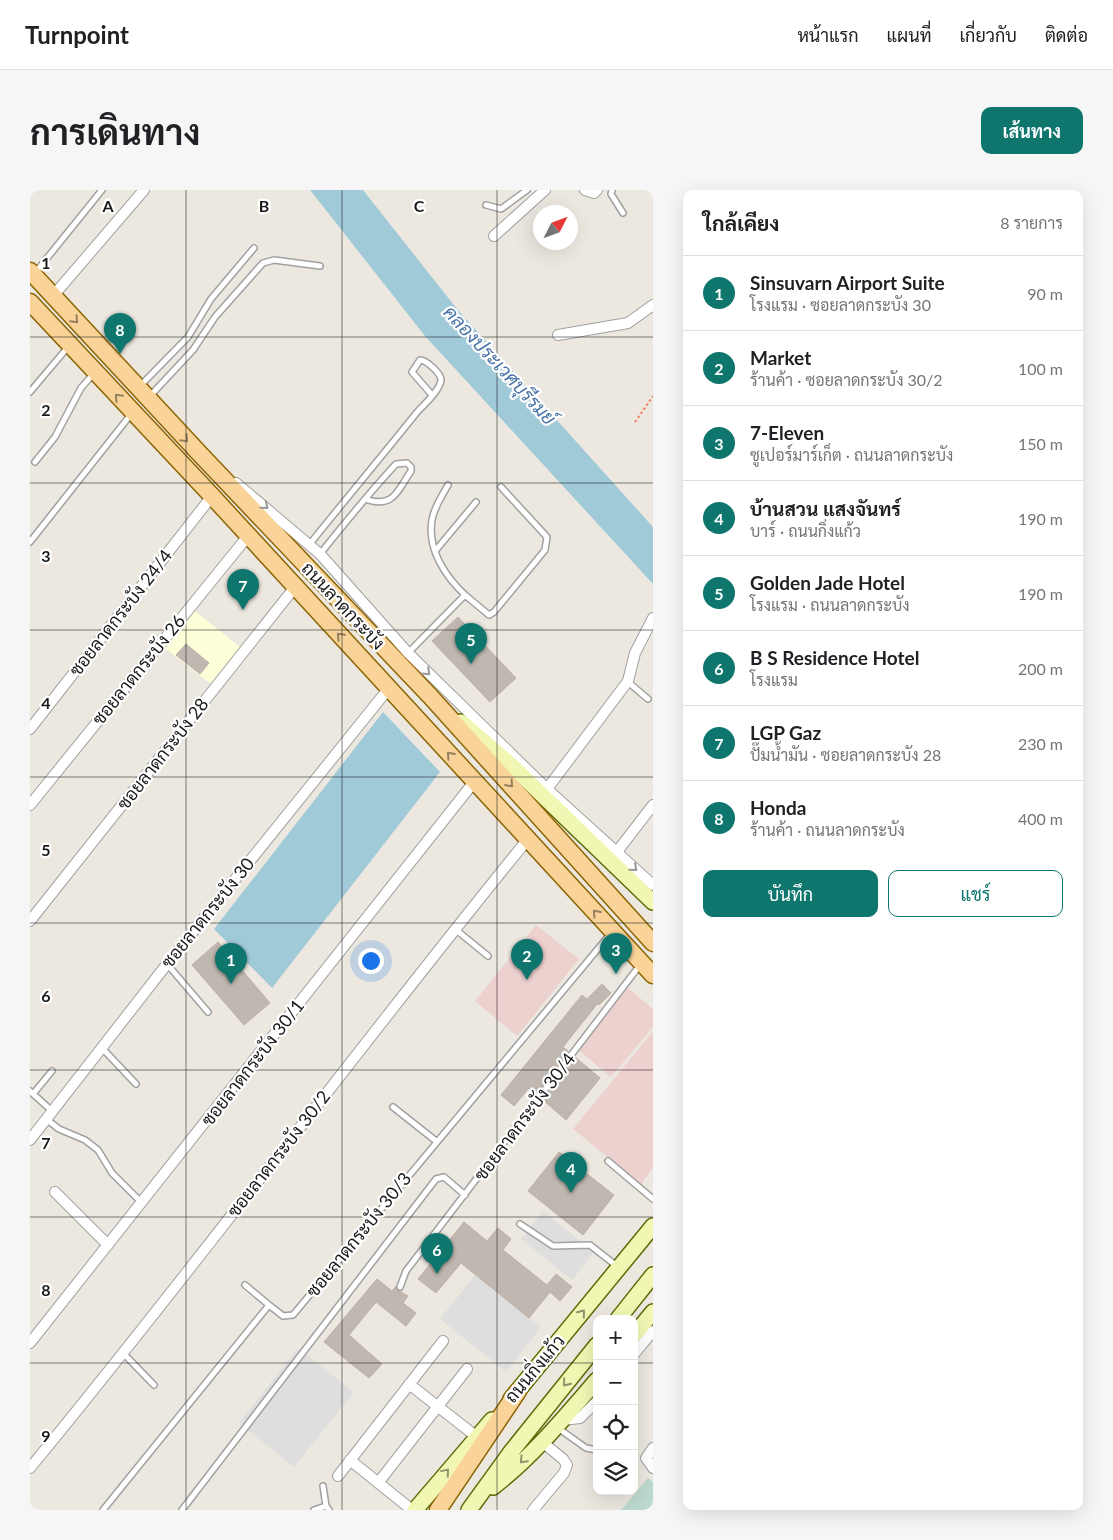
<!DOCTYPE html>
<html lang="th">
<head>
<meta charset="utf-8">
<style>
  body { margin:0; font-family:Lato,Sarabun,sans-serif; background:#f6f6f6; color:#202124 }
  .controls { position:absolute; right:15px; bottom:15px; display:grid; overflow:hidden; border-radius:10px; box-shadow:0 5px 20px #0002 }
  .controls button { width:45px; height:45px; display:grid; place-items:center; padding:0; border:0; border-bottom:1px solid #e0e0e0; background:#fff; color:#202124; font:25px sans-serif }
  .compass { position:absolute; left:503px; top:15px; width:45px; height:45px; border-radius:50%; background:#fff; box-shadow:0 5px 20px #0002; rotate:48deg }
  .you { position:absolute; left:340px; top:770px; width:18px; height:18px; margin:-12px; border:4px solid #fff; border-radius:50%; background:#1a73e8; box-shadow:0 0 0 8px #1a73e833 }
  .badge { display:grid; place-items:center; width:32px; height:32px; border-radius:50%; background:#0f766e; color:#fff; font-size:16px; font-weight:700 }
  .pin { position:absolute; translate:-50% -41px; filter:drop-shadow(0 1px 2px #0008) }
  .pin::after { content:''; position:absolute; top:26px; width:18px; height:15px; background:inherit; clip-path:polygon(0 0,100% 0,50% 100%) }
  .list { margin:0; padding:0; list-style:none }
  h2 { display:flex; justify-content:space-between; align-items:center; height:65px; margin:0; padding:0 20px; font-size:21px }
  h2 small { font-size:16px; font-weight:400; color:#757577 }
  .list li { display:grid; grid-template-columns:32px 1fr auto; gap:15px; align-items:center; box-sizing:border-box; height:75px; padding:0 20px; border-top:1px solid #e0e0e0 }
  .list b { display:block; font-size:19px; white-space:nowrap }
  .list p { margin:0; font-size:16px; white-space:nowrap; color:#757577 }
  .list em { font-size:16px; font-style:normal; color:#757577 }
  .actions { display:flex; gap:10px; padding:15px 20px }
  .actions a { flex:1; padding:11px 0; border:1px solid #0f766e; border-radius:10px; text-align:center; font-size:18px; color:#0f766e }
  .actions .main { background:#0f766e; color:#fff }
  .icon { flex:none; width:28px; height:28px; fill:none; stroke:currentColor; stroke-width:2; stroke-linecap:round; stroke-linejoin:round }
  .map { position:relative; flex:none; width:623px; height:1320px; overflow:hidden; border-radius:10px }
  header { display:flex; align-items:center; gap:30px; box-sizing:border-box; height:70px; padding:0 25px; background:#fff; border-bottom:1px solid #e0e0e0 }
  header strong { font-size:24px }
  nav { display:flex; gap:28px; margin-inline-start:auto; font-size:18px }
  .intro { display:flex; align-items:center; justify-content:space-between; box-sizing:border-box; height:120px; padding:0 30px }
  h1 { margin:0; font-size:35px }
  .button { padding:12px 22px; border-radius:10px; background:#0f766e; color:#fff; font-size:18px; font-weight:700 }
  main { display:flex; gap:30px; padding:0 30px }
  aside { flex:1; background:#fff; border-radius:10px; box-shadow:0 5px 20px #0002 }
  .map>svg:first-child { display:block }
  .commercial { fill:#edd1cf }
  .education { fill:#fcfed7 }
  .wetland { fill:#bddace }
  .parking { fill:#dedede }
  .water { fill:#a1cad9 }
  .building { fill:#c0b8b0; stroke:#bdafa3 }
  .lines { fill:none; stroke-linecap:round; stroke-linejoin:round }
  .lane-casing { stroke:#a1a1a1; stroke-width:8 }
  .street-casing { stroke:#a1a1a1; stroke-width:12 }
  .secondary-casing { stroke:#5c6c07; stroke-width:18 }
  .primary-casing { stroke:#8d6604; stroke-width:19 }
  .path { stroke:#f57c67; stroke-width:2; stroke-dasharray:2.5 2.5; stroke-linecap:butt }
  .lane { stroke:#fff; stroke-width:5 }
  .street { stroke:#fff; stroke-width:10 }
  .secondary { stroke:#f1f7b3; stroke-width:15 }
  .primary { stroke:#f9d398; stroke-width:16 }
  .oneway { stroke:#95805f }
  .oneway2 { stroke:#989898 }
  .oneway3 { stroke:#90946e }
  .grid { fill:none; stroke:#1a1a1a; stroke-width:1; stroke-opacity:0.55 }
  .labels { text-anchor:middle; stroke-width:4.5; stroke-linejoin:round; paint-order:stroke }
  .street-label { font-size:18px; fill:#1a1a1a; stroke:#fff }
  .water-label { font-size:19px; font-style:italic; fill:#4b74a6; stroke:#fff }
  .grid-label { font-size:16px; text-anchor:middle; font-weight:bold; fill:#1a1a1a; stroke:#fff; stroke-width:4.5; stroke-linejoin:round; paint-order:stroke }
</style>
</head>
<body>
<header>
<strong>Turnpoint</strong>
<nav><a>หน้าแรก</a><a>แผนที่</a><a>เกี่ยวกับ</a><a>ติดต่อ</a></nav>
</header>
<div class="intro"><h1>การเดินทาง</h1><a class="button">เส้นทาง</a></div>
<main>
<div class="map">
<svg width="623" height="1320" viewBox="0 0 623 1320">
  <rect width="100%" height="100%" fill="#ece8e0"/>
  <path class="commercial" d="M 506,735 L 549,769 L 487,846 L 445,811 Z
    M 598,798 L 623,819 L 623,837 L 581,887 L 547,859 Z
    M 623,841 L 623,978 L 611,994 L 543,939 Z"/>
  <path class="education" d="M 161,418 L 210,457 L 181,494 L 131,455 Z"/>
  <path class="wetland" d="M 618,1288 L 623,1292 L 623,1320 L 591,1320 Z"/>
  <path class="parking" d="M 513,1021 L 564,1062 L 542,1090 L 491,1049 Z
    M 445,1085 L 511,1137 L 476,1182 L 410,1129 Z
    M 268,1158 L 324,1202 L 264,1277 L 209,1233 Z"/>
  <path class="water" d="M 280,0 L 333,0 L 427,119 L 623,337 L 623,394 L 395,146 Z
    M 353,522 L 410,582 L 242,798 L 184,739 Z"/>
  <path class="building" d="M 428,427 L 486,488 L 460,512 L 402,451 Z
    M 156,454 L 179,473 L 170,484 L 146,465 Z
    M 188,752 L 240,813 L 214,835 L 162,775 Z
    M 572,794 L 581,803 L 569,815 L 568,813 L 533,857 L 538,861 L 506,904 L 499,898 L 484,916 L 471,905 L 552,805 L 557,809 Z
    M 545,867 L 570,888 L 536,930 L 513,910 Z
    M 529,962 L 584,1005 L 553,1045 L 498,1001 Z
    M 434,1032 L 457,1051 L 468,1038 L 481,1049 L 473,1060 L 517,1095 L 526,1084 L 542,1097 L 530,1111 L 520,1102 L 499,1128 L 431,1073 L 406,1103 L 388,1089 Z
    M 347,1089 L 362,1101 L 366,1096 L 367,1100 L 378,1106 L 373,1113 L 386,1123 L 376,1136 L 346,1112 L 319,1145 L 352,1174 L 339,1188 L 294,1152 Z"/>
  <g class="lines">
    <g class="lane-casing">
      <path id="lane" d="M 582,0 L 581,4 L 593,23
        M 456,15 L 471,19 L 497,0
        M 5,83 L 72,0
        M 110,196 L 158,147 L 181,109 L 224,58
        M 0,202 L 38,157
        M 120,206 L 163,160 L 185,127 L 233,73 L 244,70 L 290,76
        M 5,272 L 25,247 L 51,198 L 64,183
        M 418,295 C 412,306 404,317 402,330 C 397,359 415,386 435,405
        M 0,352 L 102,223
        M 279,355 C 315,310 352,266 388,221 C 395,214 410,200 411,190 C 411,183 396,170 390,170 L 382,182 L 402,205
        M 406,360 L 446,312
        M 290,364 C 314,334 339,303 366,274 L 377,273 L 381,277 L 381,281 C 367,302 363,319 335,309
        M 378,463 L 435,405 L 459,425 L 464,422 L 515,360 L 517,347 L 471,297
        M 598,492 L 618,509
        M 425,739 L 458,766
        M 137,774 L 178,822
        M 72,858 L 106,894
        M 0,901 L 22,921
        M 3,904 L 22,881
        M 363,917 L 406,951
        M 16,929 L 29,939 L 55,950 L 68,960 L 82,983 L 111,1012
        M 578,971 L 623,1009
        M 490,1034 L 523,1056 L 560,1055 L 588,1077
        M 215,1095 L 239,1115
        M 370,1097 L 376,1081 L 610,775
        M 93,1163 L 124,1195
        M 528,1238 L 556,1258 L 567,1260
        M 293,1296 L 296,1316 L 299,1320
        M 73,1320 L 239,1115 L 253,1126 L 263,1125 L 582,742
        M 152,1320 L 406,989 L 414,987 L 435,1005
        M 284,1320 L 296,1316"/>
    </g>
    <g class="street-casing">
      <path id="street" d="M 555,0 L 564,3 L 567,0
        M 464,46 L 515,0
        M 23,106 L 114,0
        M 528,145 L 598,133 L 623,115
        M 206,293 L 290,364 L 378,463 L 517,599 L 623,695
        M 0,539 L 182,306
        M 517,599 L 598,491 L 605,463 L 623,428
        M 0,615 L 218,346
        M 586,663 L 623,615
        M 0,731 L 265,397
        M 0,950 L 137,774 L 359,498
        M 25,1002 L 78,1055
        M 0,1153 L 444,592
        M 604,1164 L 623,1141
        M 379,1194 L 447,1247
        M 532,1230 L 550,1228 L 567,1211
        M 623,1258 L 616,1268 L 623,1278
        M 320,1270 L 382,1320
        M 0,1278 C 170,1072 329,856 498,649
        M 308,1286 L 413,1151
        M 348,1293 L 437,1179
        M 503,1320 L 534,1283 L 537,1275 L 533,1269 L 511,1251"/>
    </g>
    <g class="secondary-casing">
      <path id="secondary" d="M 431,532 L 481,575 L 623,712
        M 588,1129 L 623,1085
        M 604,1145 L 623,1122
        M 481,1209 L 623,1036
        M 463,1297 C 502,1267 535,1227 567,1190
        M 385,1320 L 462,1230
        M 439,1320 L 481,1262 L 567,1155"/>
    </g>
    <g class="primary-casing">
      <path id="primary" d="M 0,81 L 170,264 L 400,506 L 623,753
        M 0,112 L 182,306 L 623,785
        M 408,1320 L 488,1201"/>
    </g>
    <path class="path" d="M 605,232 L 623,206"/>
    <use href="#lane" class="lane"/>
    <use href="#street" class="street"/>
    <use href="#secondary" class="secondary"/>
    <use href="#primary" class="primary"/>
  </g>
  <defs><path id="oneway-chevron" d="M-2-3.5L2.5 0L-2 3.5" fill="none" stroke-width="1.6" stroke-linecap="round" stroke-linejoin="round" transform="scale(1.25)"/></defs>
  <g class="oneway">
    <use href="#oneway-chevron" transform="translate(45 130) rotate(47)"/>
    <use href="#oneway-chevron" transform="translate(88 207) rotate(-133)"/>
    <use href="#oneway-chevron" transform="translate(155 249) rotate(47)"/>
    <use href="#oneway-chevron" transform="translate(310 446) rotate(-133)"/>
    <use href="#oneway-chevron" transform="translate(420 565) rotate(-132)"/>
    <use href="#oneway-chevron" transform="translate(480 594) rotate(48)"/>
    <use href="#oneway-chevron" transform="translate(566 723) rotate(-132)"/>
  </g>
  <g class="oneway2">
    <use href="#oneway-chevron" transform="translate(235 316) rotate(40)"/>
    <use href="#oneway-chevron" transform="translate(397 482) rotate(44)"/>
    <use href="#oneway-chevron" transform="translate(604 678) rotate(41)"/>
  </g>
  <g class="oneway3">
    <use href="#oneway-chevron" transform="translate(552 1123) rotate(-51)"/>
    <use href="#oneway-chevron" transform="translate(536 1193) rotate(129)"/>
    <use href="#oneway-chevron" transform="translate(493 1270) rotate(134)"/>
    <use href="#oneway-chevron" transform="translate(416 1282) rotate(-50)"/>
  </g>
  <path class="grid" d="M 156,0 L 156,1320M 312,0 L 312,1320M 467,0 L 467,1320M 0,147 L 623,147M 0,293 L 623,293M 0,440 L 623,440M 0,587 L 623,587M 0,733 L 623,733M 0,880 L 623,880M 0,1027 L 623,1027M 0,1173 L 567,1173M 604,1173 L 623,1173"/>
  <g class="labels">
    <g class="street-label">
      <text transform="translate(313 416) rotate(47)" y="6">ถนนลาดกระบัง</text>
      <text transform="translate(91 423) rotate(-52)" y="6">ซอยลาดกระบัง 24/4</text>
      <text transform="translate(109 480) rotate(-51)" y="6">ซอยลาดกระบัง 26</text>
      <text transform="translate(133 564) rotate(-52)" y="6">ซอยลาดกระบัง 28</text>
      <text transform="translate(178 723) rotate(-51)" y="6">ซอยลาดกระบัง 30</text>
      <text transform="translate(223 873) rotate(-52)" y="6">ซอยลาดกระบัง 30/1</text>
      <text transform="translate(495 927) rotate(-53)" y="6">ซอยลาดกระบัง 30/4</text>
      <text transform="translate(249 964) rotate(-52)" y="6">ซอยลาดกระบัง 30/2</text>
      <text transform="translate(329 1045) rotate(-51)" y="6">ซอยลาดกระบัง 30/3</text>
      <text transform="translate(505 1179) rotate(-50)" y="6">ถนนกิ่งแก้ว</text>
    </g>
    <g class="water-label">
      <text transform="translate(470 175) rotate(47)" y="7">คลองประเวศบุรีรมย์</text>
    </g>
  </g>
  <g class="grid-label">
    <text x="78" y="22">A</text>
    <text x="234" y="22">B</text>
    <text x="389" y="22">C</text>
    <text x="16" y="79">1</text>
    <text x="16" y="226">2</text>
    <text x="16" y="372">3</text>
    <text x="16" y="519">4</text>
    <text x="16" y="666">5</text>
    <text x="16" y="812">6</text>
    <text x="16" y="959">7</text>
    <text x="16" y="1106">8</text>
    <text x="16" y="1252">9</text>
  </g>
</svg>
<div class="controls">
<button>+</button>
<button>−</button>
<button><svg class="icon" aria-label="locate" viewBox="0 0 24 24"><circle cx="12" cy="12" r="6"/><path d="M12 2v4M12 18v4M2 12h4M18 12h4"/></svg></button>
<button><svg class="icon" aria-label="layers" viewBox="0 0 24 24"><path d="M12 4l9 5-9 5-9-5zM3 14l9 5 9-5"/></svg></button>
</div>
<svg class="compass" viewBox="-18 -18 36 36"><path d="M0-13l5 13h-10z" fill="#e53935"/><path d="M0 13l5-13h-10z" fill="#757577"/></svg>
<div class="you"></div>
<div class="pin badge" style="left:201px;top:794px">1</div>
<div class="pin badge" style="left:497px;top:790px">2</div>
<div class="pin badge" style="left:586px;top:784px">3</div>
<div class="pin badge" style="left:541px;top:1003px">4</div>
<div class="pin badge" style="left:441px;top:474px">5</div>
<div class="pin badge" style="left:407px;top:1084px">6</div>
<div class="pin badge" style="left:213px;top:420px">7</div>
<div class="pin badge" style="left:90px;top:164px">8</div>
</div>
<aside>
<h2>ใกล้เคียง<small>8 รายการ</small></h2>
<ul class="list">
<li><span class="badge">1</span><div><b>Sinsuvarn Airport Suite</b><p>โรงแรม · ซอยลาดกระบัง 30</p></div><em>90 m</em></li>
<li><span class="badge">2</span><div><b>Market</b><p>ร้านค้า · ซอยลาดกระบัง 30/2</p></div><em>100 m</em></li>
<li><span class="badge">3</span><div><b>7-Eleven</b><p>ซูเปอร์มาร์เก็ต · ถนนลาดกระบัง</p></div><em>150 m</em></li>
<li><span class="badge">4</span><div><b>บ้านสวน แสงจันทร์</b><p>บาร์ · ถนนกิ่งแก้ว</p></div><em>190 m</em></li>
<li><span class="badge">5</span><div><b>Golden Jade Hotel</b><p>โรงแรม · ถนนลาดกระบัง</p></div><em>190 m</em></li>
<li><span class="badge">6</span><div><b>B S Residence Hotel</b><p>โรงแรม</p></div><em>200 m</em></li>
<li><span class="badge">7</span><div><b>LGP Gaz</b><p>ปั๊มน้ำมัน · ซอยลาดกระบัง 28</p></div><em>230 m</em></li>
<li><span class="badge">8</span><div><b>Honda</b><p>ร้านค้า · ถนนลาดกระบัง</p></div><em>400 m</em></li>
</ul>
<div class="actions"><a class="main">บันทึก</a><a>แชร์</a></div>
</aside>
</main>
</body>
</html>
